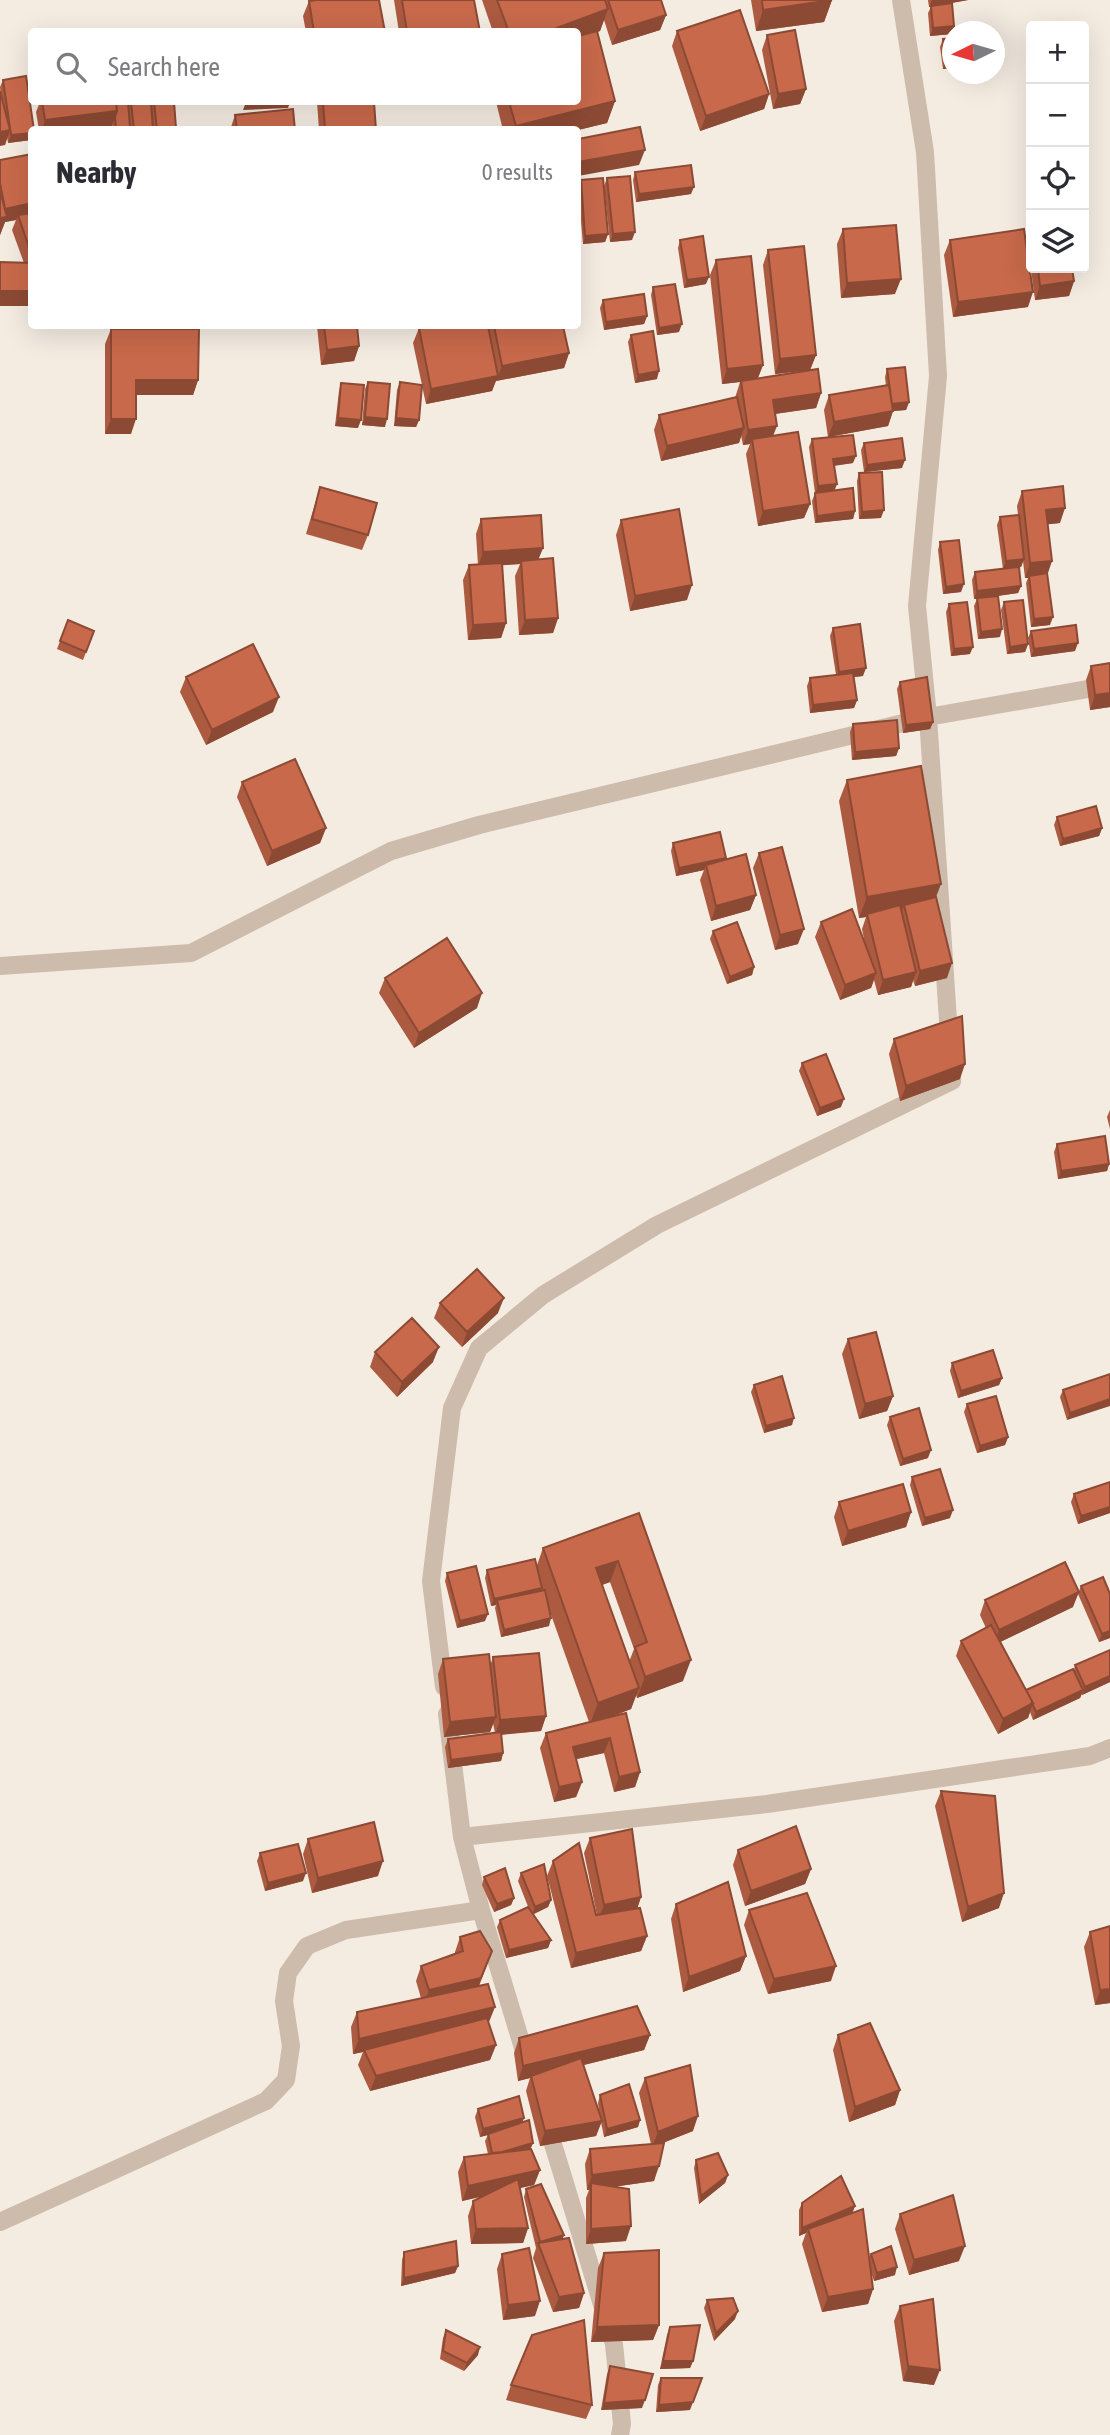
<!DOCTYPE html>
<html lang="en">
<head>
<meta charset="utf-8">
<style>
  body { margin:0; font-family:"Asap Condensed",sans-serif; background:#f2f2f3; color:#2b2b33 }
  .controls { position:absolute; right:21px; top:21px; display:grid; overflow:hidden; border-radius:7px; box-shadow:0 7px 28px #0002 }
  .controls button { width:63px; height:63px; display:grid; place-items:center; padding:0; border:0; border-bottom:2px solid #e1e1e2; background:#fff; color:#2b2b33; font:35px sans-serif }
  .compass { position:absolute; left:942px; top:21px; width:63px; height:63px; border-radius:50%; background:#fff; box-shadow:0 7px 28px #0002; rotate:265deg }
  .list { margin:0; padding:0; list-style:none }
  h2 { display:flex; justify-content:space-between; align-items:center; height:91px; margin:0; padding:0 28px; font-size:30px }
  h2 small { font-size:23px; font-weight:400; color:#7c7c81 }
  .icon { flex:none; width:38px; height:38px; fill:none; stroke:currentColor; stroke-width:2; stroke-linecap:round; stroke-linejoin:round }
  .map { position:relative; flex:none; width:1110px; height:2435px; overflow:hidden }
  .search { position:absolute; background:#fff; box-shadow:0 7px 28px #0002; left:28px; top:28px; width:553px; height:77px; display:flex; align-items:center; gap:18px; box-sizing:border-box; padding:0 24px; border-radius:7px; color:#7c7c81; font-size:26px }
  .panel { position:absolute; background:#fff; box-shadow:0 7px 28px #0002; left:28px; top:126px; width:553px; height:203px; border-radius:7px }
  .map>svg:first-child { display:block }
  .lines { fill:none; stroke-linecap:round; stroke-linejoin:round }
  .minor { stroke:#cdbbac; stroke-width:18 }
  .wall { fill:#ac5a40; fill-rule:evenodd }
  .shaded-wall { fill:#8c4a34 }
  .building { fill:#c8694b; stroke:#8c4a34; stroke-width:2 }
</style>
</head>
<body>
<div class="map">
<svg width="1110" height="2435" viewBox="0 0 1110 2435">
  <rect width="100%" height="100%" fill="#f4ebe1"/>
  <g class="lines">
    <path class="minor" d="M 0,966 L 191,953 L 391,851 L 479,825 L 928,717 L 1110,685
      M 444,1687 L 431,1581 L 452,1408 L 479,1348 L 543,1295 L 657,1225 L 952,1081 L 928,717 L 917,606 L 938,376 L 925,152 L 901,0
      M 447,1714 L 462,1837 L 481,1910 L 526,2058
      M 462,1837 L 767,1804 L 1090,1756 L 1110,1748
      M 546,2121 L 614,2344 L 622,2424 L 620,2435
      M 0,2222 L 266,2101 L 286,2080 L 291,2046 L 284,2001 L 288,1973 L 307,1946 L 346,1930 L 481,1910"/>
  </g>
  <path class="wall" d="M 394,0 L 474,0 L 480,32 L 399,32 Z
    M 482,0 L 661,0 L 666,15 L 660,30 L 612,45 L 604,20 L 600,31 L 597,32 L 615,101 L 607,123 L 578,130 L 503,130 L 496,102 L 578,102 L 578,32 L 493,32 Z
    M 751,0 L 832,0 L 824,22 L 756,31 Z
    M 928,0 L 968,0 L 946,4 L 954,26 L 952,34 L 930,36 L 928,13 L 931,7 L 929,7 Z
    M 309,1 L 385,32 L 306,32 L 303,16 Z
    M 677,31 L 769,94 L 764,109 L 700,131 L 672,46 Z
    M 767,35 L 806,89 L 800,104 L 773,109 L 762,50 Z
    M 953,38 L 953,68 L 943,69 L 940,47 L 943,39 Z
    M 3,80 L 32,130 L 31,140 L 8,143 L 7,137 L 5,145 L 0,87 Z
    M 40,102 L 151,102 L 153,130 L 130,130 L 130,124 L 129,130 L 113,130 L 112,124 L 112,126 L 83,130 L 39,130 L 36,112 Z
    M 151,102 L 174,102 L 176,130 L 153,130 Z
    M 317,102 L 374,102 L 376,130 L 319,130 Z
    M 235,115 L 295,130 L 230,130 Z
    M 32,154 L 32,306 L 0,306 L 0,262 L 24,263 L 12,230 L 16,220 L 5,222 L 0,235 L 0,160 Z
    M 635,172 L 691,194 L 636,202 L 633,180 Z
    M 607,178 L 632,240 L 610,242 L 604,186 Z
    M 581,180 L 608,234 L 605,242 L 583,244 L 578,187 Z
    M 1031,227 L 1031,268 L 1072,268 L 1074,281 L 1069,296 L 1035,300 L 1027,239 Z
    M 843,229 L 895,294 L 841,298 L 837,244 Z
    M 680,240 L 706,284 L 684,288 L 678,248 Z
    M 950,240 L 1028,307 L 953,317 L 944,255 Z
    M 768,250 L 816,355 L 810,370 L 775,374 L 763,265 Z
    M 716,260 L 763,365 L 758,378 L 821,393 L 816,408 L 775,414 L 773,436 L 810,504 L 804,518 L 758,526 L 746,454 L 750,444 L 743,445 L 741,435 L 739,443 L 661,461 L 654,430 L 659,415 L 735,398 L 740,382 L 722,384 L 710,275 Z
    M 653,287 L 679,332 L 657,335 L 651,295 Z
    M 603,300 L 647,316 L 644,324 L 604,330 L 600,308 Z
    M 317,326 L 357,326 L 359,346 L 354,361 L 321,365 Z
    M 431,326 L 563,326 L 569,353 L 564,368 L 496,381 L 496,380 L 492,391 L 426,404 L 422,386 L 419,420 L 416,427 L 394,426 L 397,390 L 400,382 L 422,385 L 413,343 L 419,328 Z
    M 111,329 L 198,380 L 193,395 L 136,395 L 131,434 L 105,434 L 105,344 Z
    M 631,335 L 657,379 L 635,383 L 628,342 Z
    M 887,369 L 909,402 L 906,410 L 893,411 L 888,426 L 828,437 L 824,410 L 829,395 L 886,386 L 885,377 Z
    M 368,382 L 385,427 L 362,425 L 365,389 Z
    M 341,383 L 358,428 L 335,426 L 339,391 Z
    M 812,439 L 853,463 L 834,466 L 834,491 L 855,511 L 853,519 L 815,523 L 812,501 L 815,493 L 809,447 Z
    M 864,443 L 902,468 L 864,472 L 861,450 Z
    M 859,473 L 881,518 L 859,519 L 857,481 Z
    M 320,487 L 368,535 L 362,550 L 306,534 Z
    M 1022,491 L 1060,523 L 1048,524 L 1047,575 L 1050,625 L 1031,627 L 1026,583 L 1028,578 L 1025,578 L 1023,561 L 1021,567 L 1003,569 L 997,525 L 1000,517 L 1018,515 L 1017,506 Z
    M 481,519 L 543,548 L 538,559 L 558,618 L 553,633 L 519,635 L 515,576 L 520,564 L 502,565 L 506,623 L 501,638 L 468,640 L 463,580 L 469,565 L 478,565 L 476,534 Z
    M 621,520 L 687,600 L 630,611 L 616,535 Z
    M 940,542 L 961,592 L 943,594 L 938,550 Z
    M 975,572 L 1021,586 L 1018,593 L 998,596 L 1000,637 L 978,639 L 974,606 L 977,599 L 974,599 L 972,580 Z
    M 1004,602 L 1028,644 L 1025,652 L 1007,654 L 1001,610 Z
    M 949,604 L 970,654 L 951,656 L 946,612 Z
    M 68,620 L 94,631 L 83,660 L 57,649 Z
    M 833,628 L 863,676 L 854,677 L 857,700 L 854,708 L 810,713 L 807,686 L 810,678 L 836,675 L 830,636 Z
    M 1031,631 L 1075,651 L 1031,657 L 1028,638 Z
    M 1110,663 L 1110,707 L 1090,710 L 1086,680 L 1091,666 Z
    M 186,677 L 273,712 L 206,745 L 180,692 Z
    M 900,682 L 933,722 L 930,729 L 903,733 L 897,689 Z
    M 853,724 L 899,748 L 896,756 L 852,760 L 850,732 Z
    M 847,780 L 936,897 L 947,978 L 915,986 L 913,980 L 911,987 L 878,995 L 874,980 L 871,988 L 840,1000 L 815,937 L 821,922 L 865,944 L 862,929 L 866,917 L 859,918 L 839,801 Z
    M 242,782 L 326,828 L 320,843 L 267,866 L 237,797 Z
    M 1057,817 L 1102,828 L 1099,836 L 1060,846 L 1054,825 Z
    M 673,843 L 726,858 L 725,860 L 756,895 L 750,910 L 711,921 L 700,880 L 704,870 L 676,876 L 671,851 Z
    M 759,853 L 798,944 L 775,950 L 753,868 Z
    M 713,931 L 754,967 L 752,975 L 727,984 L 710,939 Z
    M 385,978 L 477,1008 L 414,1048 L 379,993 Z
    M 894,1039 L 960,1079 L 900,1101 L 889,1054 Z
    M 802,1063 L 841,1107 L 817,1116 L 799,1071 Z
    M 1110,1110 L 1110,1129 L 1107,1117 Z
    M 1057,1144 L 1109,1164 L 1107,1171 L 1058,1179 L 1054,1152 Z
    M 440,1303 L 498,1313 L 462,1347 L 434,1318 Z
    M 848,1339 L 893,1396 L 887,1411 L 859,1419 L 842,1354 Z
    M 375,1352 L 433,1362 L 397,1397 L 370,1367 Z
    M 952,1363 L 1002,1378 L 999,1385 L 958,1398 L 950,1371 Z
    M 1110,1374 L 1067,1420 L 1060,1397 L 1063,1390 Z
    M 754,1385 L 792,1425 L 764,1433 L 751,1392 Z
    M 967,1404 L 1008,1437 L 1005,1445 L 977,1453 L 964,1412 Z
    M 890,1417 L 928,1458 L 900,1466 L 887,1425 Z
    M 912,1477 L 950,1518 L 922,1526 L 910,1485 Z
    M 1110,1482 L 1110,1513 L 1078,1524 L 1071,1502 L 1074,1494 Z
    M 839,1502 L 911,1512 L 906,1527 L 842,1546 L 834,1517 Z
    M 639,1513 L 683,1681 L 637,1698 L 636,1695 L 631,1709 L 609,1718 L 640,1772 L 635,1787 L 614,1792 L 604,1753 L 576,1759 L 582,1782 L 576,1797 L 554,1802 L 540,1748 L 546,1733 L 589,1722 L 549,1609 L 549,1626 L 501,1637 L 495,1608 L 496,1605 L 491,1606 L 485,1578 L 487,1570 L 537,1565 L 543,1548 ZM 610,1582 L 634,1649 L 629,1662 L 602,1585 Z
    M 447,1573 L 485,1621 L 457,1628 L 445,1581 Z
    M 1081,1586 L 1110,1638 L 1099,1642 L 1078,1594 Z
    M 985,1600 L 1073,1607 L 1000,1642 L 1026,1690 L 1074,1670 L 1075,1665 L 1110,1650 L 1110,1682 L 1082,1695 L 1082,1694 L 1080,1698 L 1033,1720 L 1030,1712 L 1028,1718 L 998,1734 L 956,1656 L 961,1641 L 986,1628 L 980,1615 Z
    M 493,1657 L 546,1716 L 541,1731 L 501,1735 L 503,1753 L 501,1761 L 448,1768 L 445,1747 L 448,1739 L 495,1733 L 493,1723 L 490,1732 L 444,1737 L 438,1674 L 443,1659 L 490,1666 Z
    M 941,1791 L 999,1908 L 962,1922 L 935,1806 Z
    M 590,1838 L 641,1897 L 637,1909 L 647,1936 L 641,1951 L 571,1968 L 547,1876 L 553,1861 L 596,1915 L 597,1915 L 584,1853 Z
    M 308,1839 L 378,1876 L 312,1893 L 303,1854 Z
    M 738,1850 L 811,1869 L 805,1884 L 745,1906 L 733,1865 Z
    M 260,1853 L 303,1881 L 265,1891 L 257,1861 Z
    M 521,1873 L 551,1900 L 548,1907 L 533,1914 L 551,1940 L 548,1948 L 506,1958 L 497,1927 L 500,1920 L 529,1909 L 518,1881 Z
    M 484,1877 L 514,1898 L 511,1905 L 494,1912 L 482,1885 Z
    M 676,1904 L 746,1956 L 740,1971 L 683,1992 L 671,1919 Z
    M 749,1910 L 831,1981 L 768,1994 L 744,1925 Z
    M 1090,1932 L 1110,2003 L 1095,2005 L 1084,1947 Z
    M 460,1937 L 492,1951 L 479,1986 L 489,2022 L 488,2022 L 496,2045 L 490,2060 L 370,2091 L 358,2065 L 363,2052 L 353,2054 L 351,2027 L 357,2012 L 421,1998 L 416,1981 L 421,1966 L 455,1954 L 455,1952 Z
    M 650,2035 L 644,2050 L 583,2065 L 600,2117 L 598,2103 L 600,2095 L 640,2120 L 638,2127 L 604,2137 L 601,2122 L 596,2136 L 540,2146 L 526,2091 L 530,2078 L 518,2081 L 514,2053 L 519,2038 Z
    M 838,2035 L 900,2090 L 895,2105 L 849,2122 L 833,2050 Z
    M 645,2078 L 693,2131 L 663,2143 L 654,2181 L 613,2187 L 626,2241 L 586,2244 L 586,2198 L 589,2190 L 587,2190 L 585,2164 L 590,2149 L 651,2144 L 639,2093 Z
    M 478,2109 L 522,2122 L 533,2143 L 530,2149 L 540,2170 L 534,2185 L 520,2188 L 528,2228 L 523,2243 L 471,2244 L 468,2216 L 473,2201 L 483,2196 L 462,2201 L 458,2172 L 464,2157 L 488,2154 L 485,2141 L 488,2135 L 480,2137 L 475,2117 Z
    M 696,2160 L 728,2175 L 725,2183 L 699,2204 L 694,2168 Z
    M 526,2189 L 562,2239 L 584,2293 L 579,2308 L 553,2312 L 533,2258 L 536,2248 L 524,2197 Z
    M 802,2203 L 855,2206 L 852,2213 L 869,2258 L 871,2254 L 895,2275 L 874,2281 L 871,2272 L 873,2289 L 868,2304 L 822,2312 L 802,2244 L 806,2233 L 799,2236 L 799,2210 Z
    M 900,2214 L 959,2261 L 909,2275 L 895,2229 Z
    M 404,2252 L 458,2266 L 455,2273 L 401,2286 L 402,2260 Z
    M 604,2253 L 659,2325 L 653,2340 L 591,2342 L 598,2268 Z
    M 502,2254 L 535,2316 L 503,2320 L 497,2269 Z
    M 707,2300 L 735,2319 L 714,2341 L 704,2308 Z
    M 900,2306 L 934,2385 L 903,2381 L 894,2321 Z
    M 670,2327 L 693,2361 L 690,2368 L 660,2369 L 667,2335 Z
    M 446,2330 L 478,2355 L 464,2371 L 440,2359 L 443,2338 Z
    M 610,2366 L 642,2408 L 601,2410 L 607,2374 Z
    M 661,2378 L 690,2410 L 656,2412 L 658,2385 Z
    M 511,2385 L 592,2405 L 586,2419 L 506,2400 Z"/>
  <path class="shaded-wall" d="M 832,0 L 824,22 L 756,31 L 763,10 Z
    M 932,0 L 968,0 L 929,7 Z
    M 608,9 L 600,31 L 578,39 L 578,32 L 546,32 Z
    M 666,15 L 660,30 L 612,45 L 618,30 Z
    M 954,26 L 952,34 L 930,36 L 933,28 Z
    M 953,61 L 953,68 L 943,69 L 945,62 Z
    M 806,89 L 800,104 L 773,109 L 778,94 Z
    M 769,94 L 764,109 L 700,131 L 706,116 Z
    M 615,101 L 607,123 L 578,130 L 514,130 L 516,126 Z
    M 246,102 L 290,102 L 288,108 L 243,110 Z
    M 117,111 L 112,126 L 83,130 L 42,130 L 45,120 Z
    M 130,127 L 129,130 L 115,130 L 116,128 Z
    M 10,130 L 5,145 L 0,146 L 0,132 Z
    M 32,133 L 31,140 L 8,143 L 11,135 Z
    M 645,150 L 639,165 L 578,176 L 578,162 Z
    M 694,187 L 691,194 L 636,202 L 639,194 Z
    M 32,203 L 32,217 L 18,215 L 16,220 L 5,222 L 0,235 L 0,218 L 5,209 Z
    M 635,232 L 632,240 L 610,242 L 613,234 Z
    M 608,234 L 605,242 L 583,244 L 585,236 Z
    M 31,253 L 32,267 L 25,268 Z
    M 709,277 L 706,284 L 684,288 L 687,280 Z
    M 901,279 L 895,294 L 841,298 L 847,283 Z
    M 1074,281 L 1069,296 L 1035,300 L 1040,286 Z
    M 0,291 L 32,291 L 32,306 L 0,306 Z
    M 1033,292 L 1028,307 L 953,317 L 958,302 Z
    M 647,316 L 644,324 L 604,330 L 606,322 Z
    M 682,324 L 679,332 L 657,335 L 659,328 Z
    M 359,346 L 354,361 L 321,365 L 327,350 Z
    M 569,353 L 564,368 L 496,381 L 502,366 Z
    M 816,355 L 810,370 L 775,374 L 780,359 Z
    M 763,365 L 757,380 L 722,384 L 727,369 Z
    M 659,371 L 657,379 L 635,383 L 638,375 Z
    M 498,376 L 492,391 L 426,404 L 431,389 Z
    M 136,380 L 198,380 L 193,395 L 130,395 Z
    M 821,393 L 816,408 L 767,415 L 773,400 Z
    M 909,402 L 906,410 L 893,411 L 888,426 L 828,437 L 834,422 L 892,404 Z
    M 365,417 L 387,419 L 385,427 L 362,425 Z
    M 338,418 L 361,420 L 358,428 L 335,426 Z
    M 396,418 L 419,420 L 416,427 L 394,426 Z
    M 111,419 L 136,419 L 131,434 L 105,434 Z
    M 777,426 L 771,441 L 752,439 L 750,444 L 743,445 L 748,430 Z
    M 744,428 L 739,443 L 661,461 L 667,446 Z
    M 856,456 L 853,463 L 830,466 L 833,459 Z
    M 905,460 L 902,468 L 864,472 L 867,465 Z
    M 837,484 L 834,492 L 815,494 L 818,486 Z
    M 810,504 L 804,518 L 758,526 L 763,511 Z
    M 1065,508 L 1060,523 L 1041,525 L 1046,510 Z
    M 884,510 L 881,518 L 859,519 L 862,512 Z
    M 855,511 L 853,519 L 815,523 L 817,516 Z
    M 543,548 L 537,563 L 521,561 L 520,564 L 478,567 L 483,552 Z
    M 1024,559 L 1021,567 L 1003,569 L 1006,561 Z
    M 1052,561 L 1047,576 L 1029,576 L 1028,578 L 1025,578 L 1030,563 Z
    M 964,584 L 961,592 L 943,594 L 946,587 Z
    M 692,585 L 687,600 L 630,611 L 635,596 Z
    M 1021,586 L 1018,593 L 974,599 L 977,591 Z
    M 1053,617 L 1050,625 L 1031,627 L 1034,619 Z
    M 558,618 L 553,633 L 519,635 L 525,620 Z
    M 506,623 L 501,638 L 468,640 L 473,625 Z
    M 1002,629 L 1000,637 L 978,639 L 981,632 Z
    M 1078,643 L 1075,651 L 1031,657 L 1034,649 Z
    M 1028,644 L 1025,652 L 1007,654 L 1010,647 Z
    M 973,647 L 970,654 L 951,656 L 954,649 Z
    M 866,668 L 863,676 L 836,679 L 839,672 Z
    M 1110,693 L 1110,707 L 1090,710 L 1095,695 Z
    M 279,697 L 273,712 L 206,745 L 212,730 Z
    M 857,700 L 854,708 L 810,713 L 813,705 Z
    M 933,722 L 930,729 L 903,733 L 906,725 Z
    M 899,748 L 896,756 L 852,760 L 855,752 Z
    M 326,828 L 320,843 L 267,866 L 272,851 Z
    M 1102,828 L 1099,836 L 1060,846 L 1063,839 Z
    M 726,858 L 723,866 L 706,865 L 704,870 L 676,876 L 679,868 Z
    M 941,884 L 933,905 L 904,905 L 902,911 L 868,917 L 867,914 L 866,917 L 859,918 L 867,897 Z
    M 756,895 L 750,910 L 711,921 L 716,906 Z
    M 804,929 L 798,944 L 775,950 L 780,935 Z
    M 952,963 L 947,978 L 915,986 L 920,971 Z
    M 754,967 L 752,975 L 727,984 L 730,977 Z
    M 916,972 L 911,987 L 878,995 L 883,980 Z
    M 876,973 L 871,988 L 840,1000 L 845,985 Z
    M 482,993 L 477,1008 L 414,1048 L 419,1033 Z
    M 965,1064 L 960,1079 L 900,1101 L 906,1086 Z
    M 844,1099 L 841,1107 L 817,1116 L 820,1108 Z
    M 1109,1164 L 1107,1171 L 1058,1179 L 1061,1171 Z
    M 504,1298 L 498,1313 L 462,1347 L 467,1332 Z
    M 439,1347 L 433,1362 L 397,1397 L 402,1382 Z
    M 1002,1378 L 999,1385 L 958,1398 L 961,1391 Z
    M 893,1396 L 887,1411 L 859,1419 L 865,1404 Z
    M 1110,1399 L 1110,1406 L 1067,1420 L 1070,1413 Z
    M 794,1418 L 792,1425 L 764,1433 L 766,1426 Z
    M 1008,1437 L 1005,1445 L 977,1453 L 980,1446 Z
    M 931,1450 L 928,1458 L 900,1466 L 903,1459 Z
    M 1110,1507 L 1110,1513 L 1078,1524 L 1081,1516 Z
    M 953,1510 L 950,1518 L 922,1526 L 925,1518 Z
    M 911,1512 L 906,1527 L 842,1546 L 848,1531 Z
    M 618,1561 L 610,1582 L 588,1590 L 596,1568 Z
    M 542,1588 L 539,1595 L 497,1600 L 496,1605 L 491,1606 L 494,1599 Z
    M 1079,1592 L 1073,1607 L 994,1645 L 999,1630 Z
    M 488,1614 L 485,1621 L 457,1628 L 460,1621 Z
    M 551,1618 L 549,1626 L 501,1637 L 504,1630 Z
    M 1110,1631 L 1110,1638 L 1099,1642 L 1102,1634 Z
    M 691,1660 L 683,1681 L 637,1698 L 645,1677 Z
    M 1110,1676 L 1110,1682 L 1082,1695 L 1085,1687 Z
    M 639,1688 L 631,1709 L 590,1724 L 598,1703 Z
    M 1083,1690 L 1080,1698 L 1033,1720 L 1036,1712 Z
    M 1033,1703 L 1028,1718 L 998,1734 L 1003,1719 Z
    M 546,1716 L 541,1731 L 495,1735 L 500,1720 Z
    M 496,1717 L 490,1732 L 444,1737 L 450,1722 Z
    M 610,1738 L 604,1753 L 568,1761 L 573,1747 Z
    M 503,1753 L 501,1761 L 448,1768 L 451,1760 Z
    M 640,1772 L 635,1787 L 614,1792 L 619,1777 Z
    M 582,1782 L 576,1797 L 554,1802 L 559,1787 Z
    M 383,1861 L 378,1876 L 312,1893 L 318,1878 Z
    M 811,1869 L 805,1884 L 745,1906 L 751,1891 Z
    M 306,1873 L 303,1881 L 265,1891 L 268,1883 Z
    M 1004,1893 L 999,1908 L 962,1922 L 968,1907 Z
    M 641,1897 L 636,1912 L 598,1920 L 604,1905 Z
    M 514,1898 L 511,1905 L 494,1912 L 497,1904 Z
    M 551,1900 L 548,1907 L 532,1915 L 535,1907 Z
    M 647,1936 L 641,1951 L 571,1968 L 576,1953 Z
    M 551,1940 L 548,1948 L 506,1958 L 509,1950 Z
    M 492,1951 L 476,1993 L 424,2005 L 429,1990 Z
    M 746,1956 L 740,1971 L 683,1992 L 689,1977 Z
    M 836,1966 L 831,1981 L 768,1994 L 774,1979 Z
    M 1110,1989 L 1110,2003 L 1095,2005 L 1100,1990 Z
    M 495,2007 L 489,2022 L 365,2052 L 364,2050 L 363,2052 L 353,2054 L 359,2039 Z
    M 650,2035 L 644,2050 L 532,2078 L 531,2076 L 530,2078 L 518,2081 L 523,2066 Z
    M 496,2045 L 490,2060 L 370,2091 L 376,2076 Z
    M 900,2090 L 895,2105 L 849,2122 L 855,2107 Z
    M 698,2116 L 693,2131 L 652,2147 L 658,2132 Z
    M 524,2118 L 521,2126 L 480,2137 L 483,2129 Z
    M 640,2120 L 638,2127 L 604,2137 L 607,2129 Z
    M 602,2121 L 596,2136 L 540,2146 L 545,2131 Z
    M 533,2143 L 530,2150 L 492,2155 Z
    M 659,2166 L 654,2181 L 591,2190 L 591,2183 L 589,2190 L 587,2190 L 592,2175 Z
    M 540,2170 L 534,2185 L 462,2201 L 468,2186 Z
    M 728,2175 L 725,2183 L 699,2204 L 701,2196 Z
    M 855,2206 L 852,2214 L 808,2229 L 806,2233 L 799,2236 L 802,2228 Z
    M 631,2226 L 626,2241 L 586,2244 L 591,2229 Z
    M 528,2228 L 523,2243 L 471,2244 L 476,2229 Z
    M 564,2235 L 561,2243 L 540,2242 Z
    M 965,2246 L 959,2261 L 909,2275 L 914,2260 Z
    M 458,2266 L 455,2273 L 401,2286 L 404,2278 Z
    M 897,2267 L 895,2275 L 874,2281 L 877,2273 Z
    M 873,2289 L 868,2304 L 822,2312 L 828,2297 Z
    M 584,2293 L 579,2308 L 553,2312 L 559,2297 Z
    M 540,2301 L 535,2316 L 503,2320 L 508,2305 Z
    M 738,2311 L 735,2319 L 714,2341 L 716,2333 Z
    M 659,2325 L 653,2340 L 591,2342 L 597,2327 Z
    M 480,2347 L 478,2355 L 464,2371 L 467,2363 Z
    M 663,2361 L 693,2361 L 690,2368 L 660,2369 Z
    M 908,2366 L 940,2370 L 934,2385 L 903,2381 Z
    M 702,2378 L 690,2410 L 656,2412 L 659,2405 Z
    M 645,2400 L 642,2408 L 601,2410 L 604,2403 Z"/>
  <path class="building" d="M 317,0 L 379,0 L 385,32 L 314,32 L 309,1 Z
    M 402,0 L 474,0 L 480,32 L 407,32 Z
    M 497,0 L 605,0 L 608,9 L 546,32 L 509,32 Z
    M 608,0 L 661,0 L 666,15 L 618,30 Z
    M 762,0 L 832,0 L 763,10 Z
    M 952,3 L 954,26 L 933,28 L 931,6 Z
    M 740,10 L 769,94 L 706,116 L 677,31 Z
    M 795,30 L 806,89 L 778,94 L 767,35 Z
    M 597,31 L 615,101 L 516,126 L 509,102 L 578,102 L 578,36 Z
    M 953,38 L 953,61 L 945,62 L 943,39 Z
    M 26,76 L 34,130 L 32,130 L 32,133 L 11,135 L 3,80 Z
    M 0,91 L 10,130 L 0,132 Z
    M 42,102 L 116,102 L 117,111 L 45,120 Z
    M 116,102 L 128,102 L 130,127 L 116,128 L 115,117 L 117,111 Z
    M 131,102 L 151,102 L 153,130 L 134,130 Z
    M 154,102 L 174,102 L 176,128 L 157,130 Z
    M 323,102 L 374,102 L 376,130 L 325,130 Z
    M 293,109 L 295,130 L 237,130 L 235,115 Z
    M 640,127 L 645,150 L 578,162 L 578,139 Z
    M 32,154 L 32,203 L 5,209 L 0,183 L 0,160 Z
    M 691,165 L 694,187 L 639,194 L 635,172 Z
    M 630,176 L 635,232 L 613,234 L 607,178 Z
    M 603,178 L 608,234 L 585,236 L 581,180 Z
    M 0,191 L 7,217 L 0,218 Z
    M 32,213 L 32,253 L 31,253 L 18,215 Z
    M 896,225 L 901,279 L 847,283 L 843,229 Z
    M 1024,229 L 1033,292 L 958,302 L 950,240 Z
    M 703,236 L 709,277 L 687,280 L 680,240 Z
    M 804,246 L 816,355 L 780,359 L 768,250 Z
    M 751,256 L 763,365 L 727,369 L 716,260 Z
    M 0,262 L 32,263 L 32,291 L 0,291 Z
    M 1038,268 L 1072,268 L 1074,281 L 1040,286 Z
    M 675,284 L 682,324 L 659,328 L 653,287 Z
    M 644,294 L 647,316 L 606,322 L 603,300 Z
    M 324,326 L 357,326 L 359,346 L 327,350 Z
    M 431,326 L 488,326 L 498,376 L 431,389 L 419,328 Z
    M 494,326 L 563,326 L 569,353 L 502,366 Z
    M 111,329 L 199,329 L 198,380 L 136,380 L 136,419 L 111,419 Z
    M 653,331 L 659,371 L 638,375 L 631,335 Z
    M 905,367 L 909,402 L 892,404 L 887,369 Z
    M 818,369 L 821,393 L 773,400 L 777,426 L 748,430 L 741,381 Z
    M 368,382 L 390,384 L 387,419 L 365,417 Z
    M 400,382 L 422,385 L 419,420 L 396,418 Z
    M 341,383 L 364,385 L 361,420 L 338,418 Z
    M 889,385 L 893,411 L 834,422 L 829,395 Z
    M 737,397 L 744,428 L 667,446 L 659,415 Z
    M 798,432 L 810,504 L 763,511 L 752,439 Z
    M 853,435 L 856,456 L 833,459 L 837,484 L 818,486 L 812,439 Z
    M 902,438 L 905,460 L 867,465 L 864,443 Z
    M 882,472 L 884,510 L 862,512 L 859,473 Z
    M 1063,486 L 1065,508 L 1046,510 L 1052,561 L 1030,563 L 1022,491 Z
    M 320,487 L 377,503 L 368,535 L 312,519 Z
    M 853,488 L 855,511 L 817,516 L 815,493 Z
    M 679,509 L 692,585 L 635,596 L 621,520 Z
    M 541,515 L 543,548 L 483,552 L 481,519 Z
    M 1019,515 L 1024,559 L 1006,561 L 1000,517 Z
    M 959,540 L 964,584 L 946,587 L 940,542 Z
    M 553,558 L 558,618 L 525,620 L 521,561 Z
    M 502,563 L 506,623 L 473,625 L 469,565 Z
    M 1019,567 L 1021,586 L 977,591 L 975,572 Z
    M 1047,573 L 1053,617 L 1034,619 L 1029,576 Z
    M 998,596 L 1002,629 L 981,632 L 977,598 Z
    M 1023,600 L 1028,644 L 1010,647 L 1004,602 Z
    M 967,602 L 973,647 L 954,649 L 949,604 Z
    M 68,620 L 94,631 L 86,652 L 60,641 Z
    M 860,624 L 866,668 L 839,672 L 833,628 Z
    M 1076,625 L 1078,643 L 1034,649 L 1031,631 Z
    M 253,644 L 279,697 L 212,730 L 186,677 Z
    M 1110,663 L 1110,693 L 1095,695 L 1091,666 Z
    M 853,673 L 857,700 L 813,705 L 810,678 Z
    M 927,677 L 933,722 L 906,725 L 900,682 Z
    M 897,720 L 899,748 L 855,752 L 853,724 Z
    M 295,759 L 326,828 L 272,851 L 242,782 Z
    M 921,766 L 941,884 L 867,897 L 847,780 Z
    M 1096,806 L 1102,828 L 1063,839 L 1057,817 Z
    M 720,832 L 726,858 L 679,868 L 673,843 Z
    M 782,847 L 804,929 L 780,935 L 759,853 Z
    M 746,854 L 756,895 L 716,906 L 706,865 Z
    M 936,897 L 952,963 L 920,971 L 904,905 Z
    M 900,905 L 916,972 L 883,980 L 867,914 Z
    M 852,909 L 876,973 L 845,985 L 821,922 Z
    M 737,922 L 754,967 L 730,977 L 713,931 Z
    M 447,938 L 482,993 L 419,1033 L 385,978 Z
    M 962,1016 L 965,1064 L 906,1086 L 894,1039 Z
    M 826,1054 L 844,1099 L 820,1108 L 802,1063 Z
    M 1105,1136 L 1109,1164 L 1061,1171 L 1057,1144 Z
    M 477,1269 L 504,1298 L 467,1332 L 440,1303 Z
    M 412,1318 L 439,1347 L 402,1382 L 375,1352 Z
    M 876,1332 L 893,1396 L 865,1404 L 848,1339 Z
    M 993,1350 L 1002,1378 L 961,1391 L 952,1363 Z
    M 1110,1374 L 1110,1399 L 1070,1413 L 1063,1390 Z
    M 782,1376 L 794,1418 L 766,1426 L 754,1385 Z
    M 996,1396 L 1008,1437 L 980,1446 L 967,1404 Z
    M 919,1408 L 931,1450 L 903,1459 L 890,1417 Z
    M 940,1469 L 953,1510 L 925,1518 L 912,1477 Z
    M 1110,1482 L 1110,1507 L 1081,1516 L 1074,1494 Z
    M 903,1484 L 911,1512 L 848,1531 L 839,1502 Z
    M 639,1513 L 691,1660 L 645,1677 L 635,1647 L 647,1642 L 618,1561 L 596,1568 L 639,1688 L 598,1703 L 543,1548 Z
    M 535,1559 L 542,1588 L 494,1599 L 487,1570 Z
    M 1065,1562 L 1079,1592 L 999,1630 L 985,1600 Z
    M 476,1566 L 488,1614 L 460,1621 L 447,1573 Z
    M 1103,1577 L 1110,1594 L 1110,1631 L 1102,1634 L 1081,1586 Z
    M 545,1590 L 551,1618 L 504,1630 L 497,1600 Z
    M 991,1625 L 1033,1703 L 1003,1719 L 961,1641 Z
    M 1110,1650 L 1110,1676 L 1085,1687 L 1075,1665 Z
    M 539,1653 L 546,1716 L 500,1720 L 493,1657 Z
    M 489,1654 L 496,1717 L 450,1722 L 443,1659 Z
    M 1073,1669 L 1083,1690 L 1036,1712 L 1032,1703 L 1033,1703 L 1026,1690 Z
    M 626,1713 L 640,1772 L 619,1777 L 610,1738 L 573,1747 L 582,1782 L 559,1787 L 546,1733 Z
    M 501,1732 L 503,1753 L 451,1760 L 448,1739 Z
    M 941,1791 L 995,1796 L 1004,1893 L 968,1907 Z
    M 374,1822 L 383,1861 L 318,1878 L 308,1839 Z
    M 796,1826 L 811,1869 L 751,1891 L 738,1850 Z
    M 632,1829 L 641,1897 L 604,1905 L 590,1838 Z
    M 579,1843 L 596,1915 L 640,1908 L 647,1936 L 576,1953 L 553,1861 Z
    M 298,1844 L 306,1873 L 268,1883 L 260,1853 Z
    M 544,1864 L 551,1900 L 535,1907 L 521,1873 Z
    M 505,1868 L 514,1898 L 497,1904 L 484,1877 Z
    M 728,1882 L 746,1956 L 689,1977 L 676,1904 Z
    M 807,1893 L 836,1966 L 774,1979 L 749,1910 Z
    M 528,1907 L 551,1940 L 509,1950 L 500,1920 Z
    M 1110,1926 L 1110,1989 L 1100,1990 L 1090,1932 Z
    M 480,1931 L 492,1951 L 481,1978 L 429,1990 L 421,1966 L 463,1951 L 460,1937 Z
    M 488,1984 L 495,2007 L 359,2039 L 357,2012 Z
    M 637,2006 L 650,2035 L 523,2066 L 519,2038 Z
    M 487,2018 L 496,2045 L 376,2076 L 364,2050 Z
    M 870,2023 L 900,2090 L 855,2107 L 838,2035 Z
    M 581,2058 L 602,2121 L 545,2131 L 531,2076 Z
    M 690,2065 L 698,2116 L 658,2132 L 645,2078 Z
    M 629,2084 L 640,2120 L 607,2129 L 600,2095 Z
    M 519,2096 L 524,2118 L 483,2129 L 478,2109 Z
    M 529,2120 L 533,2143 L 502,2152 L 492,2153 L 488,2134 Z
    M 664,2143 L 659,2166 L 592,2175 L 590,2149 Z
    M 531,2149 L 540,2170 L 468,2186 L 464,2157 Z
    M 718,2153 L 728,2175 L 701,2196 L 696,2160 Z
    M 841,2176 L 855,2206 L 802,2228 L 802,2203 Z
    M 518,2179 L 528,2228 L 476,2229 L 473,2201 Z
    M 591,2183 L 629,2189 L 631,2226 L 591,2229 Z
    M 541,2184 L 564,2235 L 540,2242 L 526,2189 Z
    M 953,2195 L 965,2246 L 914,2260 L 900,2214 Z
    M 863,2209 L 873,2289 L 828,2297 L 808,2229 Z
    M 569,2238 L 584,2293 L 559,2297 L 538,2243 Z
    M 456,2241 L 458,2266 L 404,2278 L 404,2252 Z
    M 891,2246 L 897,2267 L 877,2273 L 871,2254 Z
    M 529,2248 L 540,2301 L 508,2305 L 502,2254 Z
    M 659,2250 L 659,2325 L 597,2327 L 604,2253 Z
    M 733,2298 L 738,2311 L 716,2333 L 707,2300 Z
    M 933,2299 L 940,2370 L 908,2366 L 900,2306 Z
    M 584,2320 L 592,2405 L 511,2385 L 532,2335 Z
    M 700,2325 L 693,2361 L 663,2361 L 670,2327 Z
    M 446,2330 L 480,2347 L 467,2363 L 443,2351 Z
    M 610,2366 L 653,2374 L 645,2400 L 604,2403 Z
    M 661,2378 L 702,2378 L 693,2402 L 659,2405 Z"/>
</svg>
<div class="controls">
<button>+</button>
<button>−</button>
<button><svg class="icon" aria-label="locate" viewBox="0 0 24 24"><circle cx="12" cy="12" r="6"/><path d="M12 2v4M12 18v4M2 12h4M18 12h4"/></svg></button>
<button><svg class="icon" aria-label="layers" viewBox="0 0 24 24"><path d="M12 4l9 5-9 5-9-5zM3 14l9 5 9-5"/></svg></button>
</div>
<svg class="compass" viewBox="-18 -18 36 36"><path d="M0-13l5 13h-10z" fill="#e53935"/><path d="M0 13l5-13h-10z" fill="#7c7c81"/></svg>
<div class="search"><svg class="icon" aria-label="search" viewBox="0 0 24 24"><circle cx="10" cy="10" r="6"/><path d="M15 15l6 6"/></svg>Search here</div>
<section class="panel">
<h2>Nearby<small>0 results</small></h2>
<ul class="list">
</ul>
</section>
</div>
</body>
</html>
